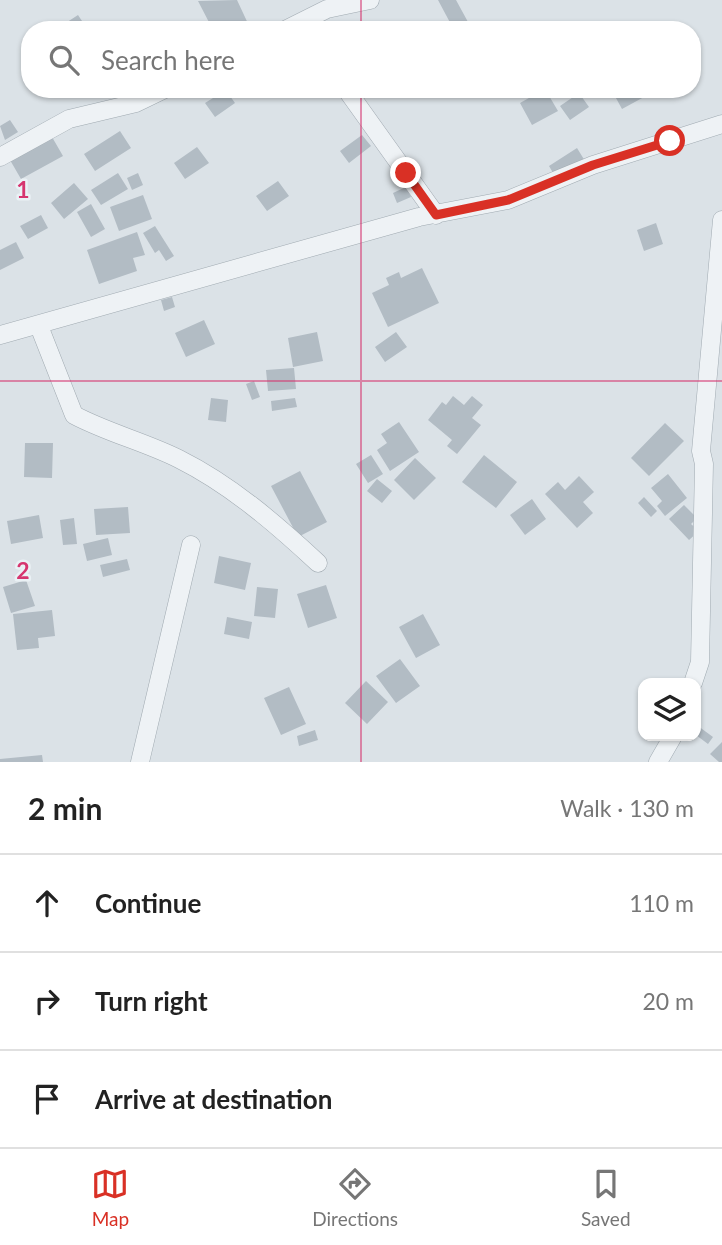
<!DOCTYPE html>
<html lang="en">
<head>
<meta charset="utf-8">
<style>
  body { margin:0; font-family:Lato,sans-serif; background:#f6f6f6; color:#222 }
  .controls { position:absolute; right:21px; bottom:21px; display:grid; overflow:hidden; border-radius:14px; box-shadow:0 2px 5px #0004 }
  .controls button { width:63px; height:63px; display:grid; place-items:center; padding:0; border:0; border-bottom:2px solid #e0e0e0; background:#fff; color:#222; font:35px sans-serif }
  .stop { position:absolute; width:21px; height:21px; margin:-16px; border:5px solid #d93025; border-radius:50%; background:#fff }
  .stop.end { background:#d93025; border-color:#fff; box-shadow:0 2px 7px #0008 }
  .list { margin:0; padding:0; list-style:none }
  h2 { display:flex; justify-content:space-between; align-items:center; height:91px; margin:0; padding:0 28px; font-size:30px }
  h2 small { font-size:23px; font-weight:400; color:#767676 }
  .list li { display:grid; grid-template-columns:46px 1fr auto; gap:21px; align-items:center; box-sizing:border-box; height:98px; padding:0 28px; border-top:2px solid #e0e0e0 }
  .list b { display:block; font-size:26px; white-space:nowrap }
  .list em { font-size:23px; font-style:normal; color:#767676 }
  .icon { flex:none; width:38px; height:38px; fill:none; stroke:currentColor; stroke-width:2; stroke-linecap:round; stroke-linejoin:round }
  .map { position:relative; flex:none; width:722px; height:762px; overflow:hidden }
  .search { position:absolute; background:#fff; box-shadow:0 2px 5px #0004; left:21px; right:21px; top:21px; height:77px; display:flex; align-items:center; gap:18px; box-sizing:border-box; padding:0 24px; border-radius:28px; color:#767676; font-size:26px }
  .sheet { height:385px; background:#fff }
  nav { display:flex; justify-content:space-around; align-items:center; box-sizing:border-box; height:98px; border-top:2px solid #e0e0e0; background:#fff; font-size:19px; color:#767676 }
  nav a { display:grid; justify-items:center; gap:4px }
  nav .on { color:#d93025 }
  .map>svg:first-child { display:block }
  .building { fill:#b2bcc4 }
  .lines { fill:none; stroke-linecap:round; stroke-linejoin:round }
  .minor-casing { stroke:#a0aab1; stroke-width:19 }
  .minor { stroke:#eef2f5; stroke-width:18 }
  .route { stroke:#d93025; stroke-width:9 }
  .grid { fill:none; stroke:#d6356f; stroke-width:2; stroke-opacity:0.55 }
  .grid-label { font-size:23px; text-anchor:middle; font-weight:bold; fill:#d6356f; stroke:#eaf1f5; stroke-width:5; stroke-linejoin:round; paint-order:stroke }
</style>
</head>
<body>
<div class="map">
<svg width="722" height="762" viewBox="0 0 722 762">
  <rect width="100%" height="100%" fill="#dbe2e7"/>
  <path class="building" d="M 237,0 L 251,30 L 213,30 L 198,1 Z
    M 438,0 L 456,0 L 468,22 L 454,30 Z
    M 78,15 L 88,30 L 55,30 Z
    M 218,89 L 225,89 L 235,103 L 215,117 L 205,103 L 221,93 Z
    M 545,89 L 558,111 L 532,125 L 520,103 Z
    M 611,89 L 639,89 L 644,97 L 622,109 Z
    M 579,93 L 589,107 L 570,120 L 560,106 Z
    M 10,120 L 18,132 L 5,140 L 0,126 Z
    M 120,131 L 131,148 L 95,171 L 84,154 Z
    M 362,135 L 371,146 L 349,163 L 340,151 Z
    M 52,137 L 63,156 L 21,179 L 10,160 Z
    M 197,147 L 209,163 L 185,179 L 174,163 Z
    M 577,148 L 585,161 L 556,178 L 549,166 Z
    M 118,173 L 128,189 L 101,205 L 91,190 Z
    M 138,173 L 143,185 L 132,190 L 127,178 Z
    M 278,181 L 289,196 L 267,211 L 256,196 Z
    M 74,183 L 88,199 L 64,219 L 51,203 Z
    M 406,187 L 411,197 L 397,203 L 393,193 Z
    M 143,195 L 152,219 L 119,231 L 110,207 Z
    M 91,204 L 105,229 L 91,237 L 77,212 Z
    M 41,215 L 48,228 L 28,239 L 20,226 Z
    M 656,223 L 663,244 L 644,251 L 637,230 Z
    M 155,226 L 174,256 L 166,261 L 159,250 L 155,253 L 143,233 Z
    M 137,232 L 145,255 L 133,258 L 137,271 L 99,284 L 87,250 Z
    M 16,242 L 24,258 L 0,270 L 0,250 Z
    M 422,268 L 439,303 L 388,327 L 372,293 L 389,285 L 386,278 L 399,272 L 401,278 Z
    M 172,297 L 175,307 L 164,311 L 161,300 Z
    M 204,320 L 215,344 L 186,357 L 175,333 Z
    M 317,332 L 323,361 L 293,367 L 288,338 Z
    M 396,332 L 407,347 L 385,362 L 375,347 Z
    M 294,368 L 296,389 L 268,391 L 266,370 Z
    M 254,381 L 260,397 L 252,400 L 246,384 Z
    M 453,396 L 464,405 L 472,396 L 483,405 L 472,418 L 481,425 L 457,454 L 447,446 L 452,440 L 428,420 L 442,402 L 446,405 Z
    M 211,398 L 228,400 L 226,422 L 208,420 Z
    M 295,398 L 297,407 L 272,411 L 271,401 Z
    M 399,422 L 419,452 L 390,471 L 377,450 L 387,443 L 381,434 Z
    M 665,423 L 684,441 L 649,476 L 631,458 Z
    M 25,443 L 53,443 L 52,478 L 24,477 Z
    M 371,455 L 383,474 L 368,483 L 356,464 Z
    M 484,455 L 517,482 L 496,508 L 462,482 Z
    M 415,458 L 436,478 L 414,500 L 394,480 Z
    M 300,471 L 327,522 L 298,537 L 271,486 Z
    M 668,474 L 687,498 L 665,516 L 657,506 L 662,501 L 651,488 Z
    M 579,476 L 594,492 L 583,502 L 593,513 L 577,528 L 545,494 L 558,482 L 565,490 Z
    M 377,479 L 392,491 L 382,503 L 367,491 Z
    M 644,497 L 657,511 L 651,517 L 638,503 Z
    M 532,499 L 546,519 L 525,535 L 510,515 Z
    M 684,505 L 697,518 L 691,524 L 699,531 L 689,540 L 669,519 Z
    M 128,507 L 130,533 L 96,535 L 94,509 Z
    M 39,515 L 43,538 L 11,544 L 7,521 Z
    M 74,518 L 77,544 L 63,545 L 60,520 Z
    M 108,538 L 112,555 L 87,561 L 83,544 Z
    M 219,556 L 251,563 L 245,590 L 214,583 Z
    M 127,559 L 130,570 L 103,577 L 100,565 Z
    M 26,580 L 35,606 L 11,613 L 3,587 Z
    M 326,585 L 337,618 L 308,628 L 297,594 Z
    M 257,587 L 278,589 L 275,618 L 254,616 Z
    M 52,610 L 55,636 L 38,638 L 39,648 L 17,650 L 13,614 Z
    M 423,614 L 440,645 L 416,658 L 399,627 Z
    M 227,617 L 252,622 L 249,639 L 224,634 Z
    M 400,659 L 420,686 L 396,703 L 376,676 Z
    M 366,681 L 388,702 L 367,724 L 345,703 Z
    M 289,687 L 306,724 L 281,735 L 264,698 Z
    M 698,726 L 713,737 L 708,744 L 696,735 Z
    M 315,730 L 318,740 L 299,746 L 297,736 Z
    M 722,742 L 722,762 L 719,762 L 710,754 Z
    M 42,755 L 43,762 L 0,762 L 0,759 Z"/>
  <g class="lines">
    <g class="minor-casing">
      <path id="minor" d="M 285,30 L 327,9 L 370,0
        M 346,89 L 436,215
        M 0,157 L 69,119 L 136,103 L 165,89
        M 39,326 L 74,415 C 108,433 145,442 179,459 C 231,485 276,524 318,563
        M 0,335 L 419,217 L 508,200 L 593,165 L 722,124
        M 693,683 L 700,662 L 704,464 L 701,451 L 722,220
        M 140,762 L 191,545
        M 658,762 L 673,736"/>
    </g>
    <use href="#minor" class="minor"/>
  </g>
  <g class="lines">
    <path class="route" d="M 406,173 L 436,215 L 508,200 L 593,165 L 670,141"/>
  </g>
  <path class="grid" d="M 361,0 L 361,30M 361,89 L 361,762M 0,381 L 722,381"/>
  <g class="grid-label">
    <text x="23" y="198">1</text>
    <text x="23" y="579">2</text>
  </g>
</svg>
<div class="controls">
<button><svg class="icon" aria-label="layers" viewBox="0 0 24 24"><path d="M12 4l9 5-9 5-9-5zM3 14l9 5 9-5"/></svg></button>
</div>
<div class="stop" style="left:670px;top:141px"></div>
<div class="stop end" style="left:406px;top:173px"></div>
<div class="search"><svg class="icon" aria-label="search" viewBox="0 0 24 24"><circle cx="10" cy="10" r="6"/><path d="M15 15l6 6"/></svg>Search here</div>
</div>
<section class="sheet">
<h2>2 min<small>Walk · 130 m</small></h2>
<ul class="list">
<li><svg class="icon" aria-label="ahead" viewBox="0 0 24 24"><path d="M12 20V5M6 11l6-6 6 6"/></svg><div><b>Continue</b></div><em>110 m</em></li>
<li><svg class="icon" aria-label="right" viewBox="0 0 24 24"><path d="M7 20v-9h11M14 6l5 5-5 5"/></svg><div><b>Turn right</b></div><em>20 m</em></li>
<li><svg class="icon" aria-label="arrive" viewBox="0 0 24 24"><path d="M6 21V4h12l-3 4 3 4H6"/></svg><div><b>Arrive at destination</b></div></li>
</ul>
</section>
<nav>
<a class="on"><svg class="icon" aria-label="map" viewBox="0 0 24 24"><path d="M3 6l6-2 6 2 6-2v14l-6 2-6-2-6 2zM9 4v14M15 6v14"/></svg>Map</a>
<a><svg class="icon" aria-label="directions" viewBox="0 0 24 24"><path d="M12 3l9 9-9 9-9-9zM9 14v-3h6M13 9l2 2-2 2"/></svg>Directions</a>
<a><svg class="icon" aria-label="saved" viewBox="0 0 24 24"><path d="M7 4h10v16l-5-4-5 4z"/></svg>Saved</a>
</nav>
</body>
</html>
